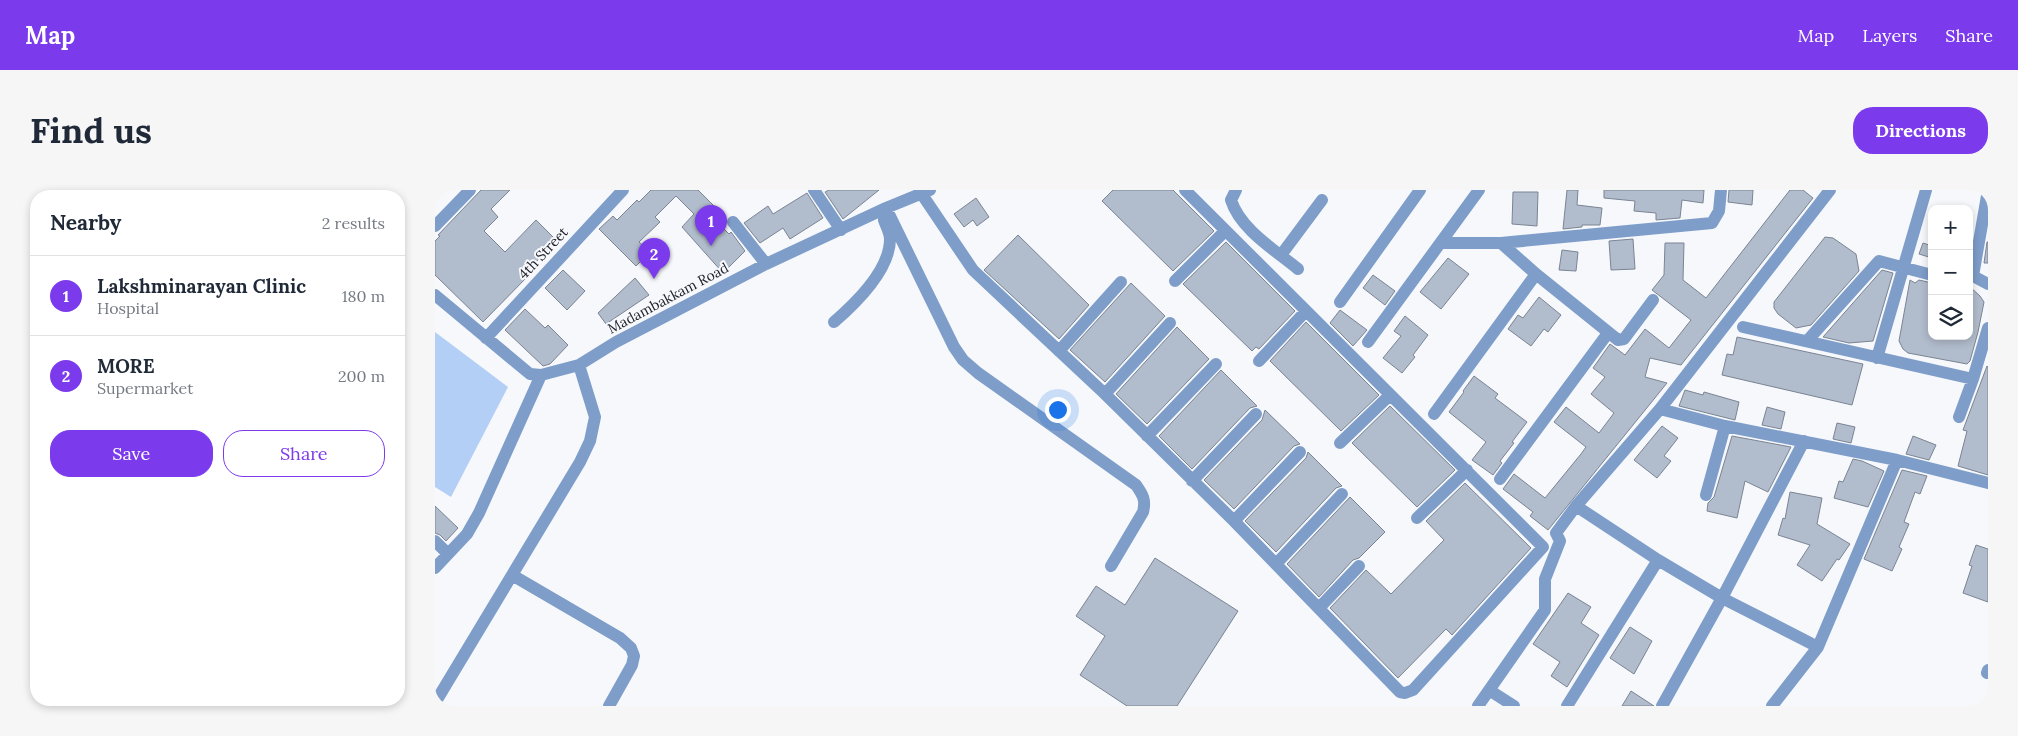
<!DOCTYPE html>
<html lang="en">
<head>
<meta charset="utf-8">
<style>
  body { margin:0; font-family:Lora,serif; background:#f6f6f7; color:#1f2937 }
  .controls { position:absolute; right:15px; top:15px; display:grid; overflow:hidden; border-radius:10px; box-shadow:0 2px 8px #0003 }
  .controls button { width:45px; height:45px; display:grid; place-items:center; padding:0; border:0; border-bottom:1px solid #e0e1e3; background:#fff; color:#1f2937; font:25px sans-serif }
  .you { position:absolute; left:622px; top:219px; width:18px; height:18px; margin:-12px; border:4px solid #fff; border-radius:50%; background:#1a73e8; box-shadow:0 0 0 8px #1a73e833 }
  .badge { display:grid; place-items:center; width:32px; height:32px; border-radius:50%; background:#7c3aed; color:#fff; font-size:16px; font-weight:700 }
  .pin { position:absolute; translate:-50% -41px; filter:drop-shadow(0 1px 2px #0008) }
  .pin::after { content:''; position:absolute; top:26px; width:18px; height:15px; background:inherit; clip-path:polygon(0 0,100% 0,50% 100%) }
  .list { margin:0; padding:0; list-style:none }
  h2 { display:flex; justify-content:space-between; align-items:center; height:65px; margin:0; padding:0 20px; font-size:21px }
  h2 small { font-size:16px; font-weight:400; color:#747a83 }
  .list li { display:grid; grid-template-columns:32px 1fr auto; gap:15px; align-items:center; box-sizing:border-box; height:80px; padding:0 20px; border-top:1px solid #e0e1e3 }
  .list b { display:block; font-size:19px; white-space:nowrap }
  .list p { margin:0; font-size:16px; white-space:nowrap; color:#747a83 }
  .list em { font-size:16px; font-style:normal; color:#747a83 }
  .actions { display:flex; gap:10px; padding:15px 20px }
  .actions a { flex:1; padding:11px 0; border:1px solid #7c3aed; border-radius:20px; text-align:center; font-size:18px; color:#7c3aed }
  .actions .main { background:#7c3aed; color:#fff }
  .icon { flex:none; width:28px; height:28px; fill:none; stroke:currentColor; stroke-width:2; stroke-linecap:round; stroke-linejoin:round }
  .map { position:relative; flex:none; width:1553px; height:516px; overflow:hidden; border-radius:20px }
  header { display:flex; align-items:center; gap:30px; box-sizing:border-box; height:70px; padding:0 25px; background:#7c3aed; color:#fff }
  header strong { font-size:24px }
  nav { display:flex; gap:28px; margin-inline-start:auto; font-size:18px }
  .intro { display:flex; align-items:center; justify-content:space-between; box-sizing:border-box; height:120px; padding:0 30px }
  h1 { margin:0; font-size:35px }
  .button { padding:12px 22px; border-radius:20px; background:#7c3aed; color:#fff; font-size:18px; font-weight:700 }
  main { display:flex; gap:30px; padding:0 30px }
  aside { flex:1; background:#fff; border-radius:20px; box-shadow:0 2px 8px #0003 }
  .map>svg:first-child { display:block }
  .water { fill:#b4cff5 }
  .building { fill:#b1bccc; stroke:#7a8493 }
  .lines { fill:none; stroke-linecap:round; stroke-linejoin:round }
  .minor { stroke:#7e9dc9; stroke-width:12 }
  .labels { text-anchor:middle; stroke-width:4; stroke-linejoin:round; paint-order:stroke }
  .street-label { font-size:14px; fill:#1b1f25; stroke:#f6f8fc }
</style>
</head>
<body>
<header>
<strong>Map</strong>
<nav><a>Map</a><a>Layers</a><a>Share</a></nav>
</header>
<div class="intro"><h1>Find us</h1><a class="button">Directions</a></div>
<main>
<aside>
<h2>Nearby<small>2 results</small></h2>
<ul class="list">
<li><span class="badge">1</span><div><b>Lakshminarayan Clinic</b><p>Hospital</p></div><em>180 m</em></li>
<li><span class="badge">2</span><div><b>MORE</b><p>Supermarket</p></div><em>200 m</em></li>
</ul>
<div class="actions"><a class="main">Save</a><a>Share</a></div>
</aside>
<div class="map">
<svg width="1553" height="516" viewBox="0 0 1553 516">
  <rect width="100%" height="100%" fill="#f6f8fc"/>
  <path class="water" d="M 0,142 L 73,197 L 16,307 L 0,297 Z"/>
  <path class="building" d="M 46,0 L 75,0 L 56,19 L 63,27 L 49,41 L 70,62 L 101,30 L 122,51 L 91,82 L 94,85 L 48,132 L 0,85 L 0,51 L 5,46 L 3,45 Z
    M 216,0 L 263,0 L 285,22 L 278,28 L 294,44 L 296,42 L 310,61 L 288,83 L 247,37 L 259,24 L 241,6 L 220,27 L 225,32 L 204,52 L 215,62 L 201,76 L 164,39 L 178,26 L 182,30 L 202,10 L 204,12 Z
    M 394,0 L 444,0 L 408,29 L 390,2 Z
    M 678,0 L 738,0 L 779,41 L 738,81 L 667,11 Z
    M 1132,0 L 1143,0 L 1142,15 L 1167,18 L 1165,35 L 1147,35 L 1147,37 L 1128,39 Z
    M 1169,0 L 1269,0 L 1268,13 L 1247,10 L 1245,28 L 1221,30 L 1221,23 L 1199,21 L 1200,11 L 1169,8 Z
    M 1294,0 L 1318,0 L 1317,15 L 1293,12 Z
    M 1355,0 L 1368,0 L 1378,8 L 1246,175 L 1215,168 L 1210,187 L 1232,193 L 1113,340 L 1095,326 L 1098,322 L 1068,299 L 1079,284 L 1110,308 L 1146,264 L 1151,257 L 1119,232 L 1131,217 L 1164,243 L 1179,223 L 1156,204 L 1170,187 L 1158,178 L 1175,154 L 1190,165 L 1210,139 L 1234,158 L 1256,130 L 1217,100 L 1229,85 L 1230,53 L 1249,53 L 1248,90 L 1271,108 Z
    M 1078,2 L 1103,2 L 1102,36 L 1077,34 Z
    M 372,3 L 388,28 L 355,49 L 348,38 L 325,53 L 309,33 L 333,16 L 338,24 Z
    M 541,8 L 554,27 L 542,36 L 538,30 L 529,37 L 519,24 Z
    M 583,45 L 654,115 L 624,149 L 549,80 Z
    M 1390,47 L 1398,48 L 1421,64 L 1424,81 L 1376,135 L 1361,138 L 1343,124 L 1339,118 L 1339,112 Z
    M 1198,49 L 1200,79 L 1176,80 L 1174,51 Z
    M 791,52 L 860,121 L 824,159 L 821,157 L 817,161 L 748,94 Z
    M 1552,52 L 1553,52 L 1553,73 L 1549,73 Z
    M 1488,53 L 1497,56 L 1497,68 L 1484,64 Z
    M 1127,60 L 1143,62 L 1141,81 L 1124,80 Z
    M 1013,68 L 1034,84 L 1006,119 L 985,102 Z
    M 128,80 L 150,101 L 132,120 L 110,98 Z
    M 1447,80 L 1458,83 L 1438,151 L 1414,153 L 1388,147 Z
    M 938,85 L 960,101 L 950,115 L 928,98 Z
    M 200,88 L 214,105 L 171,134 L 163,123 Z
    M 1475,90 L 1480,93 L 1484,90 L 1497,93 L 1497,146 L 1534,146 L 1534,96 L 1545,106 L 1549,112 L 1543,142 L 1535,171 L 1532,174 L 1473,163 L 1468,159 L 1464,151 Z
    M 696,93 L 730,126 L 670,192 L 635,160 Z
    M 1104,107 L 1126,125 L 1113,142 L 1109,139 L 1096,156 L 1073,139 L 1083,125 L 1088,128 Z
    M 90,119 L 110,138 L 113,135 L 133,155 L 115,174 L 108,176 L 70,140 Z
    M 905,120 L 932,140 L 918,156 L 895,133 Z
    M 970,126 L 993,145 L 978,165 L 980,167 L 967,183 L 948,168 L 966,146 L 959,141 Z
    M 871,132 L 944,205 L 906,241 L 835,171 Z
    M 742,137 L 774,169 L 712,234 L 681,204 Z
    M 1302,147 L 1428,174 L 1417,215 L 1287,185 L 1292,164 L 1298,165 Z
    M 1552,176 L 1553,177 L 1553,285 L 1523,276 L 1532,241 L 1528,240 Z
    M 786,180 L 822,216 L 815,218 L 757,279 L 724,246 Z
    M 1039,186 L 1063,204 L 1060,208 L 1092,232 L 1077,252 L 1079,253 L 1065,271 L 1067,273 L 1058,285 L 1037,270 L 1051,252 L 1014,222 L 1029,202 L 1028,201 Z
    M 1250,200 L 1268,205 L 1269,202 L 1304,212 L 1300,230 L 1244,216 Z
    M 955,216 L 1020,280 L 982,317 L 917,253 Z
    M 1332,217 L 1350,222 L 1346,239 L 1327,235 Z
    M 830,220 L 865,254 L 859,256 L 799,319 L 769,290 L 827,230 Z
    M 1402,233 L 1420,237 L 1416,253 L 1398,249 Z
    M 1227,236 L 1243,248 L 1229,266 L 1236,271 L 1222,288 L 1199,270 Z
    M 1297,246 L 1356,257 L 1333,302 L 1310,291 L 1302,328 L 1272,321 L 1273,313 L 1279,307 Z
    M 1478,246 L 1501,255 L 1494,270 L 1471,264 Z
    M 873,262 L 907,296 L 901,298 L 841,362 L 810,331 L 871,268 Z
    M 1418,269 L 1427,271 L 1449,281 L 1433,317 L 1399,308 L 1404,291 L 1408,292 Z
    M 1467,280 L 1492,286 L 1485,304 L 1480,302 L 1469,332 L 1474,334 L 1464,357 L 1467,359 L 1457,381 L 1429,369 Z
    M 1030,293 L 1096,358 L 1017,445 L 1011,439 L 963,488 L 895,418 L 931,380 L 956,404 L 1009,350 L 991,331 Z
    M 1355,302 L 1387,308 L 1382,334 L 1415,354 L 1404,370 L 1402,369 L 1387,391 L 1362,375 L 1375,355 L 1343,345 L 1348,328 L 1350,329 Z
    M 915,307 L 950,342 L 924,368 L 918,370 L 884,407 L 852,374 Z
    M 0,316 L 23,338 L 11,351 L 5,345 L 0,343 Z
    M 1541,355 L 1553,359 L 1553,412 L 1528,403 L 1537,376 L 1534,375 Z
    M 720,368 L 803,421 L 742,516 L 692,516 L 645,485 L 670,446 L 641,426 L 661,396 L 690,415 Z
    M 1133,403 L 1156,417 L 1146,433 L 1164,445 L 1132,497 L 1116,486 L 1125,472 L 1098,454 Z
    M 1195,437 L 1217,451 L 1199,484 L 1175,468 Z
    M 1196,501 L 1219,516 L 1187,516 Z"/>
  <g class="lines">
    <path class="minor" d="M 379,0 L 406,40
      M 801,0 L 796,10 C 805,39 840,60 863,79
      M 1553,0 L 1538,86 L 1553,94
      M 486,3 L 538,80 L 670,204 L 799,331 L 965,502 L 970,503 L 978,500 L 1108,357 L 750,0
      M 451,18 L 519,157 L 528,170 L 543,183 L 701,295 C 708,305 711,310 708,322 L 676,376
      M 298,32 L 331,74
      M 0,36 L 35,0
      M 1006,53 L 1066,53 L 1277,33 L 1284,21 L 1286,0
      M 1066,53 L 1101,84 L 1183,150 L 1189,149 L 1218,110
      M 846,65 L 887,10
      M 740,91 L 790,41
      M 0,105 L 95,184 L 106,185 L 144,175 L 181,152 L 331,74 L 451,18 L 495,0
      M 905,112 L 985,0
      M 399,132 C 421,113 455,80 455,49 C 455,43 451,36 449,30
      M 1308,137 L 1538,189 L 1553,138
      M 51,148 L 188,0
      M 1372,151 L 1444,71 L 1497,85
      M 933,152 L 1044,0
      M 624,161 L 686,92
      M 1442,168 L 1491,0
      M 824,171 L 871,121
      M 670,204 L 735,133
      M 1225,219 L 1290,236 L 1462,270 L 1553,293
      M 999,224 L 1101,84
      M 1524,227 L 1538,189
      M 712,246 L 781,174
      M 905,253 L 955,205
      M 1065,289 L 1173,143
      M 757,291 L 821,224
      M 1271,305 L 1290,236
      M 1141,316 L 1225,219 L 1395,0
      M 982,328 L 1032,280
      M 799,331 L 865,262
      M 0,351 L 13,364
      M 841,374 L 907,304
      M 0,378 L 32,344 L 44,323 L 106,185
      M 77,385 L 185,448 L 196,458 L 199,466 L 197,475 L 174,516
      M 884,418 L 924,376
      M 1552,483 L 1553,480
      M 1054,500 L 1079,516
      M 0,513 L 145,272 L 155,251 L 160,227 L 144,175
      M 1043,516 L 1110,420 L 1110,389 L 1125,351 L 1121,343 L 1141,316 L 1223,370 L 1287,408 L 1383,457
      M 1132,516 L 1223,370
      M 1227,516 L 1287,408 L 1369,251
      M 1337,516 L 1383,457 L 1462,270"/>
  </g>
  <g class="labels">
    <g class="street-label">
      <text transform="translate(108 63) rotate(-47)" y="5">4th Street</text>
      <text transform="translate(233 108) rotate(-28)" y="5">Madambakkam Road</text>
    </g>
  </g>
</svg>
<div class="controls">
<button>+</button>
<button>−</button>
<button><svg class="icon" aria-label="layers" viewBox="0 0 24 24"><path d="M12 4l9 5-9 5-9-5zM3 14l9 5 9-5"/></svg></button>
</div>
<div class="you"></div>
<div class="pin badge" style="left:276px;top:56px">1</div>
<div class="pin badge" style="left:219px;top:89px">2</div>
</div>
</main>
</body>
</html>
